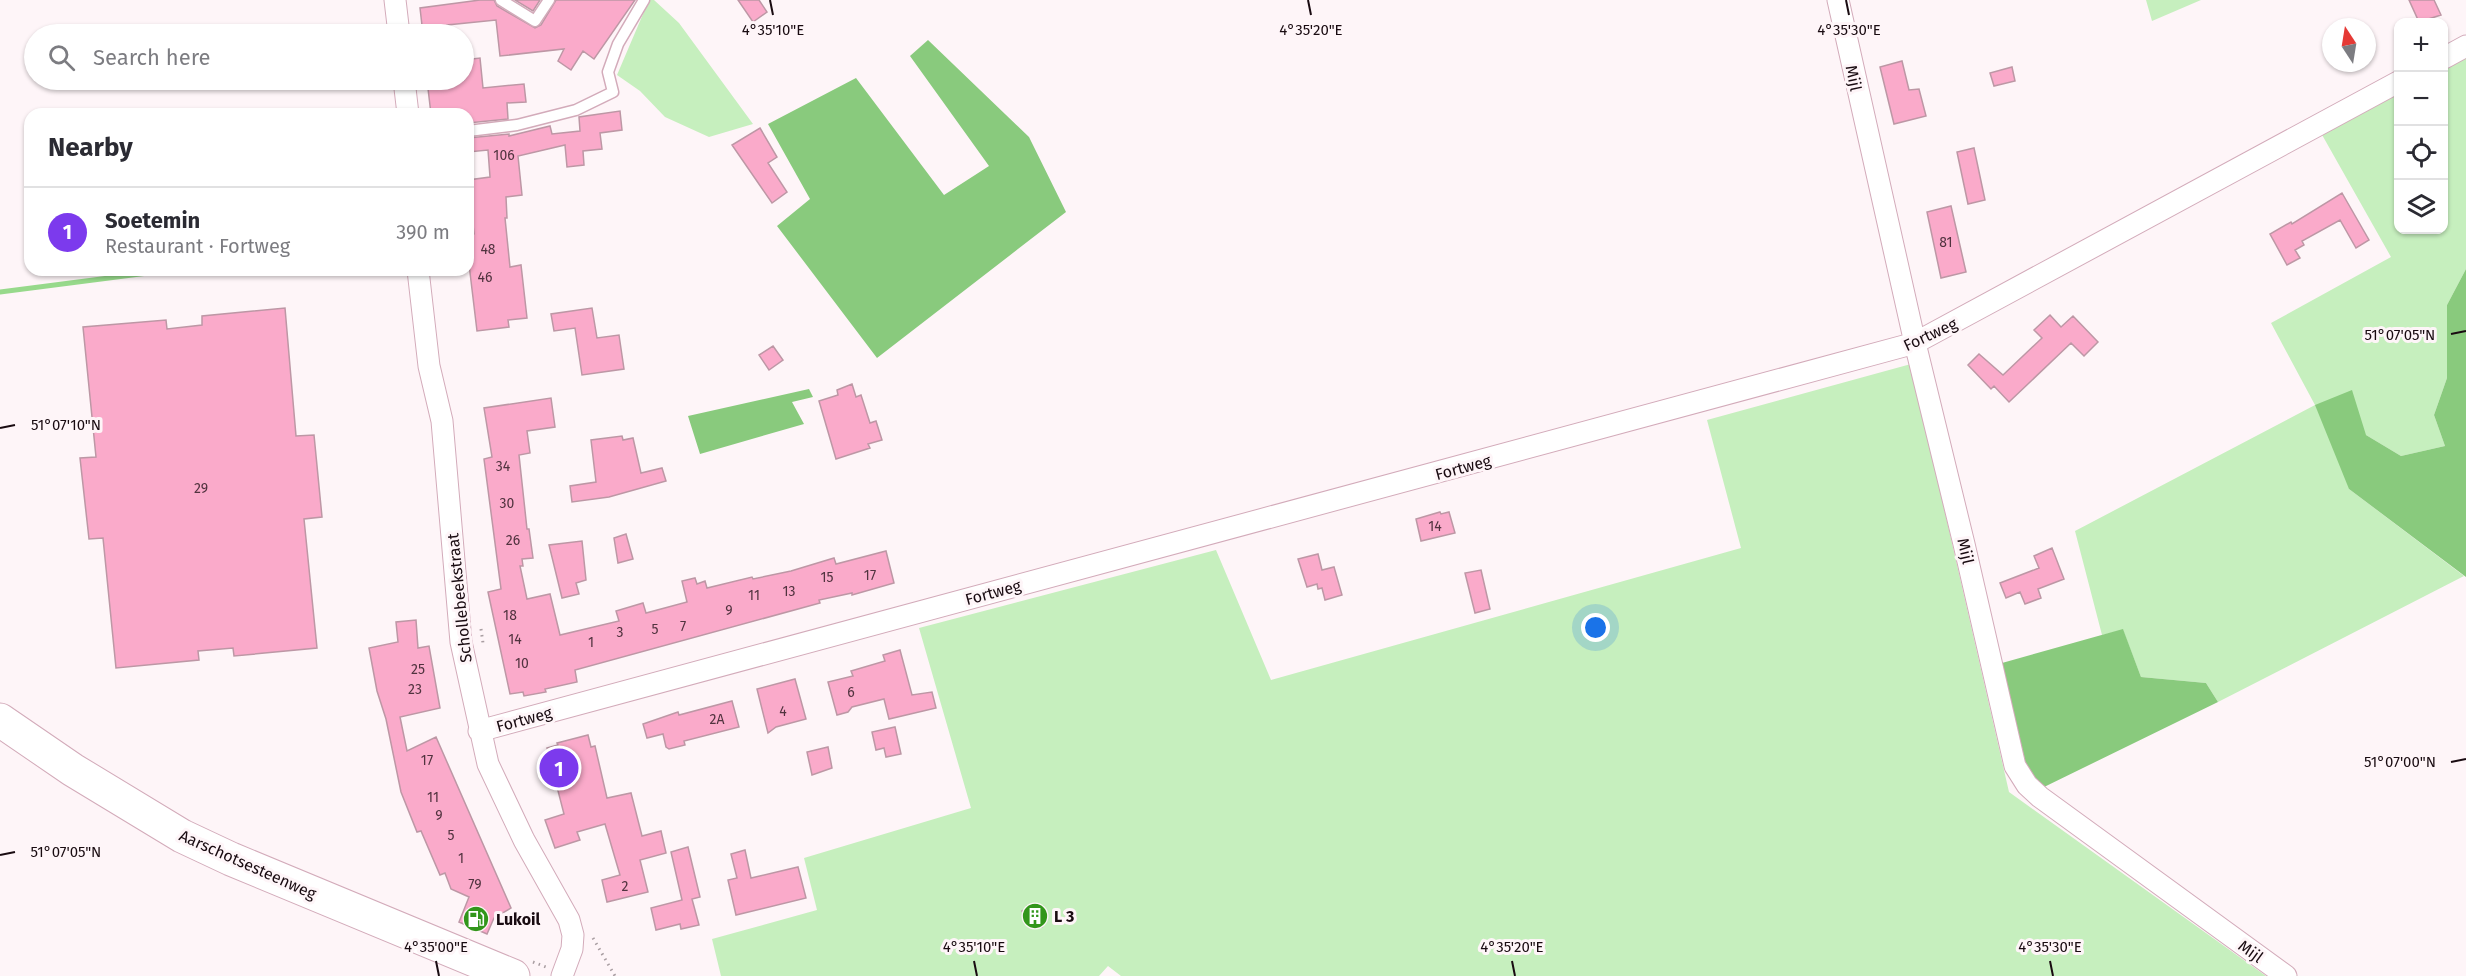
<!DOCTYPE html>
<html lang="en">
<head>
<meta charset="utf-8">
<style>
  body { margin:0; font-family:"Fira Sans",sans-serif; background:#f7f7f7; color:#2b2b33 }
  .controls { position:absolute; right:18px; top:18px; display:grid; overflow:hidden; border-radius:12px; box-shadow:0 2px 4px #0004 }
  .controls button { width:54px; height:54px; display:grid; place-items:center; padding:0; border:0; border-bottom:2px solid #e1e1e2; background:#fff; color:#2b2b33; font:30px sans-serif }
  .compass { position:absolute; left:2322px; top:18px; width:54px; height:54px; border-radius:50%; background:#fff; box-shadow:0 2px 4px #0004; rotate:348deg }
  .you { position:absolute; left:1596px; top:628px; width:21px; height:21px; margin:-15px; border:4px solid #fff; border-radius:50%; background:#1a73e8; box-shadow:0 0 0 9px #1a73e833 }
  .badge { display:grid; place-items:center; width:39px; height:39px; border-radius:50%; background:#7c3aed; color:#fff; font-size:20px; font-weight:700 }
  .pin { position:absolute; translate:-50% -50%; border:3px solid #fff; box-shadow:0 2px 6px #0006 }
  .list { margin:0; padding:0; list-style:none }
  h2 { display:flex; justify-content:space-between; align-items:center; height:78px; margin:0; padding:0 24px; font-size:26px }
  h2 small { font-size:20px; font-weight:400; color:#7c7c81 }
  .list li { display:grid; grid-template-columns:39px 1fr auto; gap:18px; align-items:center; box-sizing:border-box; height:90px; padding:0 24px; border-top:2px solid #e1e1e2 }
  .list b { display:block; font-size:22px; white-space:nowrap }
  .list p { margin:0; font-size:20px; white-space:nowrap; color:#7c7c81 }
  .list em { font-size:20px; font-style:normal; color:#7c7c81 }
  .icon { flex:none; width:33px; height:33px; fill:none; stroke:currentColor; stroke-width:2; stroke-linecap:round; stroke-linejoin:round }
  .map { position:relative; flex:none; width:2466px; height:976px; overflow:hidden }
  .search { position:absolute; background:#fff; box-shadow:0 2px 4px #0004; left:24px; top:24px; width:450px; height:66px; display:flex; align-items:center; gap:15px; box-sizing:border-box; padding:0 21px; border-radius:33px; color:#7c7c81; font-size:22px }
  .panel { position:absolute; background:#fff; box-shadow:0 2px 4px #0004; left:24px; top:108px; width:450px; height:168px; border-radius:18px }
  .map>svg:first-child { display:block }
  .green { fill:#c6efbe }
  .forest { fill:#89ca7d }
  .lines { fill:none; stroke-linecap:round; stroke-linejoin:round }
  .stream { stroke:#97d98b; stroke-width:5 }
  .building { fill:#faaaca; stroke:#bd97a5; stroke-width:1.5 }
  .lane-casing { stroke:#d3abba; stroke-width:13 }
  .street-casing { stroke:#d3abba; stroke-width:23 }
  .primary-casing { stroke:#d3abba; stroke-width:35 }
  .path { stroke:#a99ea2; stroke-width:3; stroke-dasharray:1.5 4.5; stroke-linecap:butt }
  .lane { stroke:#fff; stroke-width:10 }
  .street { stroke:#fff; stroke-width:21 }
  .primary { stroke:#fff; stroke-width:33 }
  .ticks { fill:none; stroke:#190b11; stroke-width:2 }
  .labels { text-anchor:middle; stroke-width:6; stroke-linejoin:round; paint-order:stroke }
  .number-label { font-size:14px; fill:#51333f }
  .street-label { font-size:16px; fill:#190b11; stroke:#fef5f8 }
  .poi-label { font-size:16px; font-weight:bold; fill:#190b11; stroke:#fef5f8; text-anchor:start }
  .ticks-label { font-size:15px; text-anchor:middle; fill:#190b11; stroke:#fef5f8; stroke-width:6; stroke-linejoin:round; paint-order:stroke }
</style>
</head>
<body>
<div class="map">
<svg width="2466" height="976" viewBox="0 0 2466 976">
  <rect width="100%" height="100%" fill="#fef5f8"/>
  <path class="green" d="M 649,0 L 654,0 L 679,23 L 753,124 L 709,137 L 665,117 L 640,91 L 617,75 Z
    M 2146,0 L 2201,0 L 2152,21 Z
    M 2466,48 L 2466,269 L 2447,305 L 2447,378 L 2434,415 L 2445,446 L 2401,456 L 2366,435 L 2349,489 L 2464,576 L 2218,702 L 2206,683 L 2141,677 L 2123,630 L 2102,635 L 2075,531 L 2315,405 L 2271,323 L 2391,257 L 2321,133 L 2398,87 L 2398,230 L 2444,230 L 2444,61 Z
    M 1911,364 L 2009,792 L 2266,976 L 1121,976 L 1108,966 L 1099,976 L 721,976 L 712,939 L 817,910 L 804,858 L 971,808 L 919,628 L 1216,550 L 1271,680 L 1741,548 L 1707,420 Z"/>
  <path class="forest" d="M 928,40 L 1029,137 L 1066,212 L 877,358 L 777,226 L 810,199 L 768,124 L 856,78 L 944,195 L 989,166 L 910,56 Z
    M 2466,269 L 2466,577 L 2349,489 L 2315,405 L 2352,390 L 2366,435 L 2401,456 L 2445,446 L 2434,415 L 2447,378 L 2447,305 Z
    M 809,389 L 813,397 L 792,402 L 804,424 L 700,454 L 688,416 Z
    M 2123,629 L 2141,677 L 2206,683 L 2218,702 L 2040,789 L 2027,769 L 2002,663 Z"/>
  <g class="lines">
    <path class="stream" d="M 0,292 L 171,270"/>
  </g>
  <path class="building" d="M 480,0 L 494,0 L 497,6 L 535,28 L 541,25 L 556,0 L 635,0 L 594,59 L 583,51 L 571,70 L 558,61 L 564,49 L 500,56 L 496,20 L 447,25 L 448,34 L 423,34 L 420,8 Z
    M 515,0 L 540,0 L 533,11 Z
    M 738,0 L 759,0 L 767,12 L 753,22 Z
    M 2409,0 L 2434,0 L 2441,15 L 2419,22 Z
    M 480,58 L 483,88 L 524,84 L 526,102 L 507,103 L 508,119 L 468,123 L 468,114 L 431,114 L 427,80 L 464,80 L 464,60 Z
    M 1902,61 L 1909,90 L 1919,89 L 1926,116 L 1894,124 L 1880,67 Z
    M 2012,67 L 2015,81 L 1994,86 L 1990,73 Z
    M 620,111 L 622,130 L 600,133 L 602,149 L 583,151 L 584,165 L 567,167 L 565,145 L 518,156 L 522,195 L 506,197 L 507,218 L 505,218 L 510,267 L 521,265 L 527,318 L 508,320 L 509,327 L 477,331 L 468,256 L 468,235 L 474,234 L 468,180 L 490,177 L 488,150 L 468,152 L 468,138 L 509,134 L 509,136 L 550,126 L 552,134 L 580,131 L 579,117 Z
    M 760,128 L 777,157 L 768,163 L 787,192 L 772,203 L 732,145 Z
    M 1974,148 L 1985,200 L 1968,204 L 1957,152 Z
    M 2342,193 L 2369,240 L 2356,248 L 2340,220 L 2302,241 L 2304,245 L 2295,250 L 2300,258 L 2287,265 L 2270,234 L 2291,222 L 2292,224 Z
    M 1951,206 L 1966,272 L 1941,278 L 1927,212 Z
    M 285,308 L 296,436 L 314,435 L 322,517 L 304,519 L 317,648 L 234,656 L 233,648 L 198,651 L 199,660 L 116,668 L 103,538 L 89,539 L 80,458 L 96,457 L 83,327 L 166,320 L 167,329 L 202,325 L 202,316 Z
    M 592,308 L 597,338 L 619,335 L 624,369 L 582,375 L 575,328 L 554,331 L 551,314 Z
    M 2050,315 L 2061,327 L 2073,316 L 2098,342 L 2084,356 L 2071,343 L 2009,402 L 1994,386 L 1991,389 L 1968,365 L 1979,354 L 2003,375 L 2042,338 L 2034,330 Z
    M 773,346 L 783,360 L 769,370 L 759,355 Z
    M 852,384 L 856,397 L 861,395 L 870,423 L 876,421 L 882,440 L 868,444 L 870,448 L 836,459 L 819,401 L 838,395 L 837,390 Z
    M 551,398 L 555,427 L 527,431 L 530,453 L 519,455 L 527,529 L 529,529 L 533,558 L 522,559 L 523,566 L 520,566 L 527,599 L 550,594 L 560,635 L 619,621 L 616,611 L 643,603 L 646,613 L 687,602 L 682,581 L 695,578 L 697,584 L 705,581 L 707,588 L 752,577 L 753,579 L 791,571 L 834,558 L 836,564 L 886,551 L 894,583 L 852,595 L 852,593 L 819,600 L 820,603 L 575,670 L 577,682 L 545,689 L 546,692 L 524,696 L 523,692 L 510,694 L 488,592 L 501,589 L 484,459 L 492,457 L 484,408 Z
    M 622,436 L 623,440 L 633,438 L 641,473 L 662,468 L 666,481 L 609,497 L 572,502 L 570,486 L 596,482 L 591,440 Z
    M 1440,512 L 1441,514 L 1449,512 L 1455,533 L 1421,541 L 1416,519 Z
    M 626,534 L 633,559 L 618,563 L 614,538 Z
    M 582,541 L 586,580 L 576,583 L 579,594 L 562,598 L 549,545 Z
    M 2052,548 L 2064,579 L 2038,589 L 2041,598 L 2025,604 L 2020,592 L 2006,598 L 2000,583 L 2039,568 L 2034,556 Z
    M 1318,554 L 1322,570 L 1334,567 L 1342,595 L 1325,600 L 1322,588 L 1318,589 L 1317,584 L 1307,587 L 1298,559 Z
    M 1481,570 L 1490,609 L 1475,613 L 1465,573 Z
    M 416,620 L 418,648 L 429,646 L 440,708 L 400,717 L 407,751 L 436,737 L 511,908 L 494,918 L 487,934 L 459,922 L 469,897 L 451,889 L 445,873 L 440,875 L 421,831 L 417,832 L 401,792 L 386,719 L 377,691 L 369,648 L 398,642 L 396,622 Z
    M 900,650 L 912,695 L 932,692 L 936,708 L 889,719 L 884,699 L 852,707 L 848,712 L 837,715 L 828,682 L 853,676 L 851,671 L 885,661 L 883,655 Z
    M 795,679 L 806,719 L 776,727 L 768,733 L 757,689 Z
    M 732,701 L 739,727 L 684,741 L 685,745 L 669,749 L 666,747 L 663,734 L 647,738 L 643,724 L 678,712 L 679,715 Z
    M 895,727 L 901,754 L 886,757 L 884,748 L 876,750 L 872,732 Z
    M 588,735 L 591,747 L 595,746 L 607,798 L 631,793 L 642,836 L 661,831 L 666,853 L 640,860 L 648,892 L 607,902 L 602,880 L 620,875 L 605,824 L 577,832 L 580,840 L 555,848 L 545,820 L 564,814 L 547,748 L 558,745 L 557,743 Z
    M 828,747 L 832,768 L 812,775 L 807,752 Z
    M 688,847 L 700,897 L 692,899 L 699,925 L 681,929 L 680,924 L 656,930 L 651,908 L 682,900 L 671,852 Z
    M 745,850 L 751,878 L 798,867 L 806,898 L 736,915 L 728,880 L 737,878 L 731,854 Z
    M 1031,906 L 1041,907 L 1047,919 L 1042,927 L 1029,924 L 1022,911 Z"/>
  <g class="lines">
    <g class="lane-casing">
      <path id="lane" d="M 501,0 L 535,21 L 549,0
        M 468,131 L 517,125 L 576,110 L 613,92 L 608,72 L 618,44 L 644,0"/>
    </g>
    <g class="street-casing">
      <path id="street" d="M 395,0 L 399,34
        M 1838,0 L 1915,343 L 1964,544 L 2015,766 L 2027,785 L 2040,797 L 2286,976
        M 2444,58 L 2466,46
        M 404,80 L 408,114
        M 418,270 L 429,366 L 442,421 L 461,642 L 488,764 L 524,840 L 569,920 L 573,935 L 572,949 L 562,976
        M 479,731 L 1915,343 L 2398,82"/>
    </g>
    <g class="primary-casing">
      <path id="primary" d="M 0,720 L 73,770 L 182,836 L 231,859 L 513,976"/>
    </g>
    <path class="path" d="M 481,629 L 483,643
      M 593,938 L 615,976
      M 533,962 L 546,967"/>
    <use href="#lane" class="lane"/>
    <use href="#street" class="street"/>
    <use href="#primary" class="primary"/>
  </g>
  <path class="ticks" d="M 770,0 L 773,15M 1308,0 L 1311,15M 1846,0 L 1849,15M 2451,334 L 2466,331M 0,428 L 15,425M 2451,762 L 2466,759M 0,855 L 15,852M 436,961 L 439,976M 974,961 L 977,976M 1512,961 L 1515,976M 2050,961 L 2053,976"/>
  <defs>
    <g id="building-disc" transform="scale(1.35)"><circle r="9.5" fill="#32961b" stroke="#fef5f8"/><path d="M-4-6H4V6H1V3H-1V6H-4ZM-2.5-4.3h1.7v1.8h-1.7ZM.8-4.3h1.7v1.8H.8ZM-2.5-1h1.7V.8h-1.7ZM.8-1h1.7V.8H.8Z" fill="#fff"/></g>
    <g id="fuel-disc" transform="scale(1.35)"><circle r="9.5" fill="#32961b" stroke="#fef5f8"/><path d="M-5.5-6h7V0h2V4h1.3V-2.5L3-4.5l.8-.8L6-3V5H2.5V1h-1V6h-7ZM-4.2-4.7v3.2H.2V-4.7Z" fill="#fff"/></g>
  </defs>
  <g fill-rule="evenodd">
    <use href="#building-disc" x="1035" y="916"/>
    <use href="#fuel-disc" x="476" y="919"/>
  </g>
  <g class="labels">
    <g class="number-label">
      <text x="504" y="160">106</text>
      <text x="1946" y="247">81</text>
      <text x="488" y="254">48</text>
      <text x="485" y="282">46</text>
      <text x="503" y="471">34</text>
      <text x="201" y="493">29</text>
      <text x="507" y="508">30</text>
      <text x="1435" y="531">14</text>
      <text x="513" y="545">26</text>
      <text x="870" y="580">17</text>
      <text x="827" y="582">15</text>
      <text x="789" y="596">13</text>
      <text x="754" y="600">11</text>
      <text x="729" y="615">9</text>
      <text x="510" y="620">18</text>
      <text x="683" y="631">7</text>
      <text x="655" y="634">5</text>
      <text x="620" y="637">3</text>
      <text x="515" y="644">14</text>
      <text x="591" y="647">1</text>
      <text x="522" y="668">10</text>
      <text x="418" y="674">25</text>
      <text x="415" y="694">23</text>
      <text x="851" y="697">6</text>
      <text x="783" y="716">4</text>
      <text x="717" y="724">2A</text>
      <text x="427" y="765">17</text>
      <text x="433" y="802">11</text>
      <text x="439" y="820">9</text>
      <text x="451" y="840">5</text>
      <text x="461" y="863">1</text>
      <text x="475" y="889">79</text>
      <text x="625" y="891">2</text>
    </g>
    <g class="street-label">
      <text transform="translate(1854 78) rotate(78)" y="6">Mijl</text>
      <text transform="translate(1930 334) rotate(-25)" y="6">Fortweg</text>
      <text transform="translate(1463 467) rotate(-15)" y="6">Fortweg</text>
      <text transform="translate(1966 551) rotate(77)" y="6">Mijl</text>
      <text transform="translate(993 592) rotate(-15)" y="6">Fortweg</text>
      <text transform="translate(459 598) rotate(-96)" y="6">Schollebeekstraat</text>
      <text transform="translate(524 719) rotate(-15)" y="6">Fortweg</text>
      <text transform="translate(248 864) rotate(24)" y="6">Aarschotsesteenweg</text>
      <text transform="translate(2251 951) rotate(36)" y="6">Mijl</text>
    </g>
    <g class="poi-label">
      <text x="1054" y="922">L 3</text>
      <text x="496" y="925">Lukoil</text>
    </g>
  </g>
  <g class="ticks-label">
    <text x="773" y="35">4°35'10"E</text>
    <text x="1311" y="35">4°35'20"E</text>
    <text x="1849" y="35">4°35'30"E</text>
    <text x="2400" y="340">51°07'05"N</text>
    <text x="66" y="430">51°07'10"N</text>
    <text x="2400" y="767">51°07'00"N</text>
    <text x="66" y="857">51°07'05"N</text>
    <text x="436" y="952">4°35'00"E</text>
    <text x="974" y="952">4°35'10"E</text>
    <text x="1512" y="952">4°35'20"E</text>
    <text x="2050" y="952">4°35'30"E</text>
  </g>
</svg>
<div class="controls">
<button>+</button>
<button>−</button>
<button><svg class="icon" aria-label="locate" viewBox="0 0 24 24"><circle cx="12" cy="12" r="6"/><path d="M12 2v4M12 18v4M2 12h4M18 12h4"/></svg></button>
<button><svg class="icon" aria-label="layers" viewBox="0 0 24 24"><path d="M12 4l9 5-9 5-9-5zM3 14l9 5 9-5"/></svg></button>
</div>
<svg class="compass" viewBox="-18 -18 36 36"><path d="M0-13l5 13h-10z" fill="#e53935"/><path d="M0 13l5-13h-10z" fill="#7c7c81"/></svg>
<div class="you"></div>
<div class="pin badge" style="left:559px;top:768px">1</div>
<div class="search"><svg class="icon" aria-label="search" viewBox="0 0 24 24"><circle cx="10" cy="10" r="6"/><path d="M15 15l6 6"/></svg>Search here</div>
<section class="panel">
<h2>Nearby<small></small></h2>
<ul class="list">
<li><span class="badge">1</span><div><b>Soetemin</b><p>Restaurant · Fortweg</p></div><em>390 m</em></li>
</ul>
</section>
</div>
</body>
</html>
